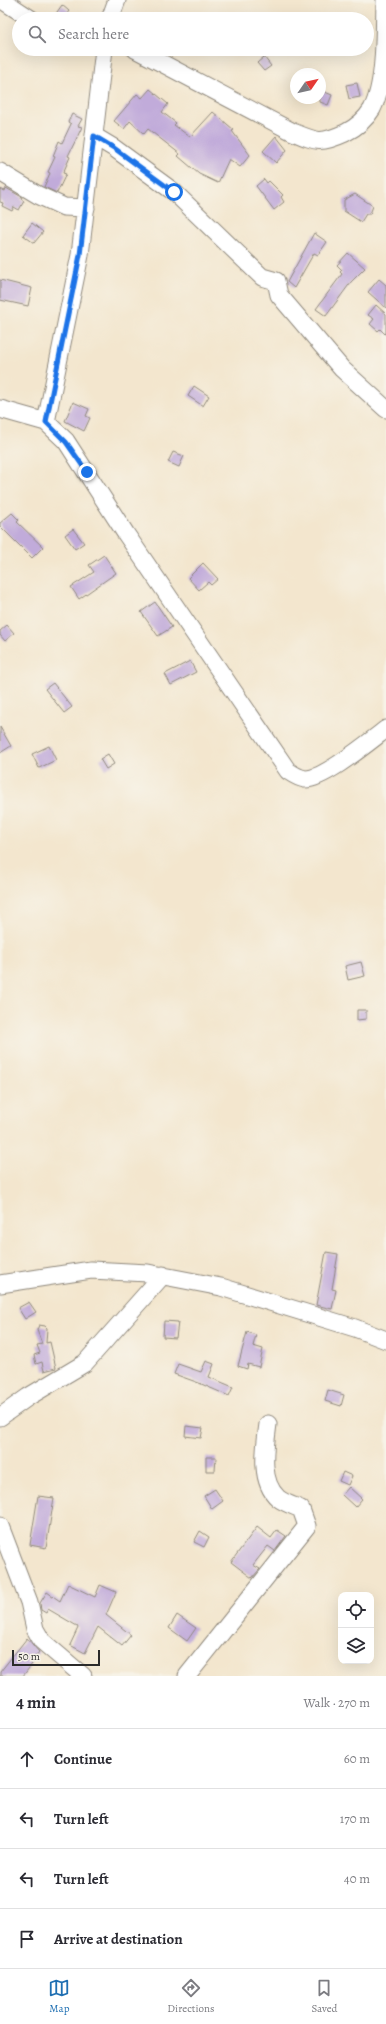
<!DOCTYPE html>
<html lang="en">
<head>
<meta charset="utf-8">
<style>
  body { margin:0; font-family:Alegreya,serif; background:#f7f7f7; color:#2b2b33 }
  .controls { position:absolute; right:12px; bottom:12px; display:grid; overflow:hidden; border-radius:8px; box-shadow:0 4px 16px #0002 }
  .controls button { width:36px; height:36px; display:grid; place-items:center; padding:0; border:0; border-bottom:1px solid #e1e1e2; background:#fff; color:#2b2b33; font:20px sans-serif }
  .compass { position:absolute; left:290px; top:68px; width:36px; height:36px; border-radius:50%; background:#fff; box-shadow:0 4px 16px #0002; rotate:56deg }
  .scale { position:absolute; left:12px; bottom:10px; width:88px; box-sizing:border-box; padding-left:4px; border:2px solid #2b2b2b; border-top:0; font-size:11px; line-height:14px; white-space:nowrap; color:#2b2b2b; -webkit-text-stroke:3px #f7f3e8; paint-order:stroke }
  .stop { position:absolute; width:12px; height:12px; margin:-9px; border:3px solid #1a73e8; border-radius:50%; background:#fff }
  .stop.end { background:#1a73e8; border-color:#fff; box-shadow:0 1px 4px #0008 }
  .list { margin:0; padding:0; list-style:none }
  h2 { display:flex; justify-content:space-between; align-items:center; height:52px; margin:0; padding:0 16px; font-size:17px }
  h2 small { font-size:13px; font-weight:400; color:#7c7c81 }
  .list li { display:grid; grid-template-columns:26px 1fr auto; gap:12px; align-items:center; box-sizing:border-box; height:60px; padding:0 16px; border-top:1px solid #e1e1e2 }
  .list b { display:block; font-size:15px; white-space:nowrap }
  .list em { font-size:13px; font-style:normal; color:#7c7c81 }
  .icon { flex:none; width:22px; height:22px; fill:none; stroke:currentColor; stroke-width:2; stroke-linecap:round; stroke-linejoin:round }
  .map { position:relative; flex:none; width:386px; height:1676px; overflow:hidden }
  .search { position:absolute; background:#fff; box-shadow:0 4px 16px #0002; left:12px; right:12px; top:12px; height:44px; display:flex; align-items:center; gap:10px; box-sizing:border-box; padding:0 14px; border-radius:22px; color:#7c7c81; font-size:15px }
  .sheet { height:292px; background:#fff }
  nav { display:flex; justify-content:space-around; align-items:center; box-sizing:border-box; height:56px; border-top:1px solid #e1e1e2; background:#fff; font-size:11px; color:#7c7c81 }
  nav a { display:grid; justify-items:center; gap:2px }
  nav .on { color:#1f6fb2 }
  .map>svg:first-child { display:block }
  .building { fill:#c1abda }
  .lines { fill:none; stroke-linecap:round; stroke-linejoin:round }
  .minor-casing { stroke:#8f887c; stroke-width:19 }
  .minor { stroke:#fff; stroke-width:17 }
  .route { stroke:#1a73e8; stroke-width:5 }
</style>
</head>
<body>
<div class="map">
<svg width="386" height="1676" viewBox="0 0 386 1676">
  <rect width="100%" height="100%" fill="#f7f3e8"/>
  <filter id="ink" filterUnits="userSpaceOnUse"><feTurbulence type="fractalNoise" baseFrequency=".025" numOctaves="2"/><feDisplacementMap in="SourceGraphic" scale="8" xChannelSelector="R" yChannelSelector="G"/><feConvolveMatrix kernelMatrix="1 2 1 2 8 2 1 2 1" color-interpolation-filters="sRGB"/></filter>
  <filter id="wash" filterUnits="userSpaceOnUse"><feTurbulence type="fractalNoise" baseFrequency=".012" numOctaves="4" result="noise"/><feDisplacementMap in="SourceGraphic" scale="16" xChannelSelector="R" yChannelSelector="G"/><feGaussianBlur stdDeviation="0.9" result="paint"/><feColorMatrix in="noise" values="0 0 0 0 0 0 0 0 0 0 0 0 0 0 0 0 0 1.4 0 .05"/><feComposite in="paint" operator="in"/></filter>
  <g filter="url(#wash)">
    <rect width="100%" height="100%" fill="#f3e6ce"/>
    <g id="blocks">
      <path class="building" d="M 62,5 L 69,11 L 63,19 L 52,19 Z
        M 264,57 L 271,66 L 264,71 L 257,63 Z
        M 357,83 L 360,97 L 349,99 L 346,85 Z
        M 150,89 L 168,104 L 162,112 L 176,123 L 174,125 L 190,137 L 213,112 L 234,130 L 232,131 L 250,155 L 240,167 L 229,159 L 218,183 L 199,174 L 178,156 L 180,154 L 148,129 L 144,134 L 130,121 L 124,129 L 114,121 L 137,94 L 142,98 Z
        M 320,90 L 332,95 L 328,105 L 320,102 Z
        M 72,114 L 82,119 L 78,126 L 82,127 L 68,156 L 70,157 L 63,173 L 66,174 L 57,193 L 44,187 L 50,173 L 48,172 L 55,157 L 53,156 L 59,141 L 62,143 L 71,124 L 68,122 Z
        M 276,136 L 287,150 L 276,163 L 263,151 Z
        M 264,179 L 267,183 L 269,181 L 283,195 L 281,197 L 284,202 L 274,210 L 256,186 Z
        M 6,188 L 22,197 L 21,199 L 24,201 L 19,210 L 14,207 L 12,211 L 2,206 L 3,203 L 0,202 L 0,189 L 5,191 Z
        M 355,194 L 373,206 L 370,214 L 366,214 L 361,222 L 344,211 L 344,200 Z
        M 32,223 L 43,232 L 34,243 L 23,235 Z
        M 314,233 L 327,242 L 318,255 L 314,253 L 294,288 L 287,282 Z
        M 348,253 L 365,268 L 351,282 L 326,316 L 316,309 L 342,274 L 340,272 L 342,270 L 337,265 Z
        M 379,279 L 386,285 L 386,308 L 368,292 Z
        M 0,280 L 32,288 L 28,306 L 0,300 Z
        M 376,305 L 386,314 L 386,335 L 380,329 L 378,331 L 370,324 L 374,319 L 368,315 Z
        M 194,386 L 209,396 L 203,406 L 188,396 Z
        M 73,402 L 89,409 L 86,416 L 90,418 L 84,431 L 65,421 Z
        M 173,452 L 184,456 L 179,467 L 168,462 Z
        M 12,513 L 19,520 L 17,522 L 43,547 L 32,558 L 0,526 L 0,523 Z
        M 73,529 L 84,543 L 75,549 L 65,535 Z
        M 104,555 L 116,573 L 79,599 L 71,587 L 94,572 L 89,565 Z
        M 203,563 L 218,579 L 211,585 L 208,582 L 199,590 L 188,578 Z
        M 155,602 L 172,627 L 158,636 L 141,612 Z
        M 7,625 L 14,633 L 5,641 L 0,635 L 0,631 Z
        M 190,661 L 196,672 L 171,685 L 165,674 Z
        M 53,683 L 72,707 L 64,713 L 45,689 Z
        M 0,727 L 11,746 L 0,753 Z
        M 49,746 L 56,760 L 39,768 L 32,754 Z
        M 108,754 L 114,764 L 106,769 L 100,759 Z
        M 361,962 L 365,976 L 348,980 L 345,966 Z
        M 357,1010 L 366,1010 L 366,1019 L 357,1020 Z
        M 326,1252 L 338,1254 L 332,1289 L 336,1290 L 332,1309 L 316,1305 Z
        M 29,1302 L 36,1312 L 25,1319 L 18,1308 Z
        M 164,1321 L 178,1322 L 176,1338 L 163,1337 Z
        M 39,1325 L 45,1326 L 47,1328 L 46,1343 L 50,1342 L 56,1368 L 44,1371 L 42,1362 L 36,1364 L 34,1355 L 40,1353 L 37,1345 L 42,1344 L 37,1330 Z
        M 247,1332 L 256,1335 L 253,1346 L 263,1349 L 259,1367 L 248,1364 L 247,1369 L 238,1366 Z
        M 206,1361 L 214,1364 L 209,1377 L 233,1387 L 229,1396 L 199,1383 L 174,1374 L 178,1364 L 201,1372 Z
        M 328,1390 L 344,1395 L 341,1406 L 325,1401 Z
        M 186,1426 L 203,1428 L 201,1438 L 185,1436 Z
        M 206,1457 L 216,1457 L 215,1471 L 206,1471 Z
        M 343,1472 L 352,1476 L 348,1485 L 339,1481 Z
        M 349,1487 L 362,1499 L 355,1507 L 342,1495 Z
        M 215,1489 L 223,1501 L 212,1509 L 204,1496 Z
        M 38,1496 L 54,1498 L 46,1548 L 30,1545 Z
        M 257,1527 L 271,1538 L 277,1530 L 286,1536 L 275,1551 L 268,1546 L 253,1565 L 260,1569 L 252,1578 L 231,1562 Z
        M 200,1531 L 209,1537 L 204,1547 L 194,1542 Z
        M 68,1584 L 95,1597 L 100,1585 L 116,1592 L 106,1615 L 131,1635 L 122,1646 L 98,1627 L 85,1653 L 70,1645 L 78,1628 L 77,1626 L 48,1609 L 46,1613 L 41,1610 L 40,1603 L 47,1592 L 60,1601 Z
        M 177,1615 L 196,1628 L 187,1641 L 169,1628 Z
        M 27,1638 L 39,1652 L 31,1662 L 32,1664 L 23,1676 L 0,1676 L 0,1672 Z"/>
    </g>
  </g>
  <g filter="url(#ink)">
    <use href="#blocks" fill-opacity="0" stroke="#8f887c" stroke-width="1"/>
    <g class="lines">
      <g class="minor-casing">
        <path id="minor" d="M 2,0 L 31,19
          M 110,19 L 117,0
          M 135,49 L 293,132 C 317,142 321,144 345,133 C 355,128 366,119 372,109 C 386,83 384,30 385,0
          M 94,136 L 114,148 L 174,192 L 262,277 L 276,281 L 279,295 L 342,369 L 386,409
          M 0,172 L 38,195 L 64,207 L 86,208
          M 0,409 L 46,422 L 66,441 L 126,534 L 288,771 C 294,775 298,778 305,779 C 323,780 370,741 386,729
          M 46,422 L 80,255 L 104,49
          M 0,1284 L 91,1270 L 148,1273 L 221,1287 L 355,1328 L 386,1340
          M 0,1417 L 28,1397 L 85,1363 L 163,1275
          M 0,1526 L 29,1602 L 35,1629 L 42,1641 L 83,1676
          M 187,1676 L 307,1526 L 301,1509 C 294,1506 284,1503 278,1498 C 259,1481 265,1447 268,1424"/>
      </g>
      <use href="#minor" class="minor"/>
    </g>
  </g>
  <g class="lines" filter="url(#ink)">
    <path class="route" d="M 87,472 L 66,442 L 46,422 L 80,255 L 94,136 L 114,148 L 174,192"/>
  </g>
</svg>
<div class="controls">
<button><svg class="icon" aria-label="locate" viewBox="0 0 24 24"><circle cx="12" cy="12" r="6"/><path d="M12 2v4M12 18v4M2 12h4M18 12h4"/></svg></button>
<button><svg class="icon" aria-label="layers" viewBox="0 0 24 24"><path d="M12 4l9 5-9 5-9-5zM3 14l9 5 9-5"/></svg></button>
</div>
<svg class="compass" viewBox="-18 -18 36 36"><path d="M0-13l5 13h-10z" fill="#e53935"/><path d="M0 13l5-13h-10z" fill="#7c7c81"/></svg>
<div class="scale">50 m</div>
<div class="stop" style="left:174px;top:192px"></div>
<div class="stop end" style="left:87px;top:472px"></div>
<div class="search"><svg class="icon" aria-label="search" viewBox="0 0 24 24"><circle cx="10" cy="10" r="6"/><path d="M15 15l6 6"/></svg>Search here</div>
</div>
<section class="sheet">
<h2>4 min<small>Walk · 270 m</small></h2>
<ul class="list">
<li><svg class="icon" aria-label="ahead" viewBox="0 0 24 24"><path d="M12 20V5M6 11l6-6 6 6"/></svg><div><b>Continue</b></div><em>60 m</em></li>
<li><svg class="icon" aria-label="left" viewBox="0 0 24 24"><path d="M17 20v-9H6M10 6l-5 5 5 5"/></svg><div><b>Turn left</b></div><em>170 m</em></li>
<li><svg class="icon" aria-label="left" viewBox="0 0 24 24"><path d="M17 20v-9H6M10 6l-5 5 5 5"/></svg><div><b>Turn left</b></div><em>40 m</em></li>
<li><svg class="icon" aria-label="arrive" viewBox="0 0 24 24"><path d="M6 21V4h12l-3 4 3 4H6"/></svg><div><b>Arrive at destination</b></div></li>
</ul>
</section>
<nav>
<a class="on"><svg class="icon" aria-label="map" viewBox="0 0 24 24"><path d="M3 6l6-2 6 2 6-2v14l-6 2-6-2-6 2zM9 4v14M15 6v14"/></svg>Map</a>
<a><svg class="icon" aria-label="directions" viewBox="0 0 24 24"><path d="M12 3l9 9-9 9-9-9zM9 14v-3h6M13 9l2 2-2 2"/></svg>Directions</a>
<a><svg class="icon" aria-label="saved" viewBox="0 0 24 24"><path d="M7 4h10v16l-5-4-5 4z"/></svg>Saved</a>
</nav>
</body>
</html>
